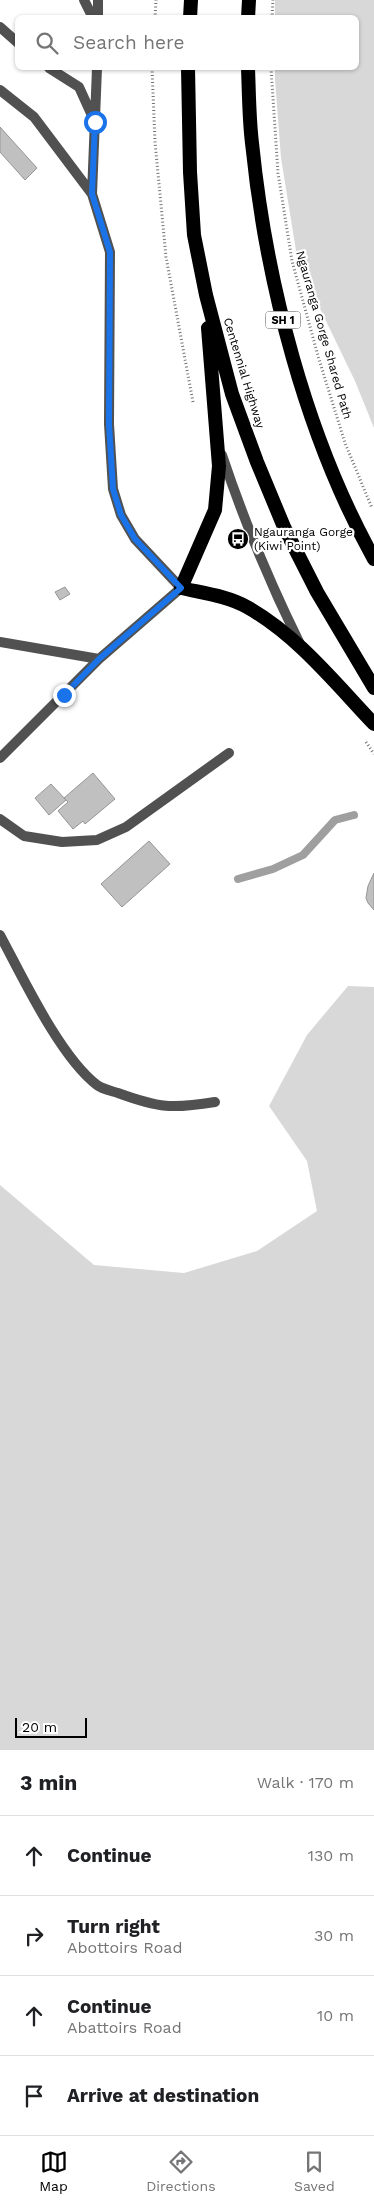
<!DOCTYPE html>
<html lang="en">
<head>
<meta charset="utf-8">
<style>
  body { margin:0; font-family:"Work Sans",sans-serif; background:#f2f2f2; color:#202124 }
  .scale { position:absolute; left:15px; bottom:12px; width:72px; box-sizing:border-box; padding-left:5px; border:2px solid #000; border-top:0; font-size:14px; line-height:18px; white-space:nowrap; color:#000; -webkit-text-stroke:4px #fff; paint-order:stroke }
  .stop { position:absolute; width:15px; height:15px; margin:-11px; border:4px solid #1a73e8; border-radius:50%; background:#fff }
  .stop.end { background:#1a73e8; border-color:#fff; box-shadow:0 1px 5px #0008 }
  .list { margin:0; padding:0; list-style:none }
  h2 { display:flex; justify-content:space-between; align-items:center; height:65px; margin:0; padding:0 20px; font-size:21px }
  h2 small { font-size:16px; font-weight:400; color:#757577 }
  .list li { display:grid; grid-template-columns:32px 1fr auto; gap:15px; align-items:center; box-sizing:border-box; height:80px; padding:0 20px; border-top:1px solid #e0e0e0 }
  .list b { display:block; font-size:19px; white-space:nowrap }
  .list p { margin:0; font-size:16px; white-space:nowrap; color:#757577 }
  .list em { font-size:16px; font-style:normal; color:#757577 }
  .icon { flex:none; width:28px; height:28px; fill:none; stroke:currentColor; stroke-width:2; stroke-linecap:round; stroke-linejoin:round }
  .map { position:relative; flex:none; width:374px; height:1750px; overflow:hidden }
  .search { position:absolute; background:#fff; box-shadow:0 1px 4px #0004; left:15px; right:15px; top:15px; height:55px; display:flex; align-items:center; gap:12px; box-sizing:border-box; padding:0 18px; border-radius:8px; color:#757577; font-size:19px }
  .sheet { height:385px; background:#fff }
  nav { display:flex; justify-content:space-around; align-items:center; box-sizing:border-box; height:70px; border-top:1px solid #e0e0e0; background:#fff; font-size:14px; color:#757577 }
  nav a { display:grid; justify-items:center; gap:2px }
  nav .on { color:#000 }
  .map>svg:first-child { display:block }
  .green { fill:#d8d8d8 }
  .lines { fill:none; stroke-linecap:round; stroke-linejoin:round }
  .stream { stroke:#9f9f9f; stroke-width:8 }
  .building { fill:#c0c0c0; stroke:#959595 }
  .path { stroke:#737373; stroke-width:3; stroke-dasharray:1 2.5; stroke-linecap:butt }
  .service { stroke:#515151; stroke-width:10 }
  .trunk { stroke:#000; stroke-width:14 }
  .route { stroke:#1a73e8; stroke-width:6 }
  .labels { text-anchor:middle; stroke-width:4.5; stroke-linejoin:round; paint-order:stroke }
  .shield { fill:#fff; stroke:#4c4c4c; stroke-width:1 }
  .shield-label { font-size:11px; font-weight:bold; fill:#000 }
  .street-label { font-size:12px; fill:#000; stroke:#fff }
  .poi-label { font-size:12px; fill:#000; stroke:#fff; text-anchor:start }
</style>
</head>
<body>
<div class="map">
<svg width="374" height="1750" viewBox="0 0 374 1750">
  <rect width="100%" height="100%" fill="#fff"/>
  <path class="green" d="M 275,0 L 374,0 L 374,428 L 355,381 L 298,263 L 281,158 L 275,79 L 275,68 L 356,68 L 356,18 L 275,17 Z
    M 348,986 L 374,987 L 374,1750 L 0,1750 L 0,1185 L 94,1265 L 184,1273 L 257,1251 L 317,1211 L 307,1161 L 269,1106 L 307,1035 Z"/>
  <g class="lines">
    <path class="stream" d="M 238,879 L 273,869 L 303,855 L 335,820 L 354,815"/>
  </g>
  <path class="building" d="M 0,127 L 37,168 L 25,180 L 0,152 Z
    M 65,587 L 70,594 L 60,600 L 55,592 Z
    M 93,773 L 115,799 L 85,824 L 83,821 L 73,829 L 58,811 L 68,802 L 64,798 Z
    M 51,784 L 66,800 L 49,815 L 35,798 Z
    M 149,841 L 170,864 L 122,907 L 101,884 Z
    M 374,873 L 374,910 L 368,903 L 366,898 L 368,886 Z"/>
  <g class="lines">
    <path class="path" d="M 155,18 L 156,0
      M 272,18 L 273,0
      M 152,68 L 155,142 L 166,257 L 193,402
      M 271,68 L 278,173 L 292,261 L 318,356 L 345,443 L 372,508
      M 366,742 L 374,754"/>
    <path class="service" d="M 84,0 L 93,18
      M 98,0 L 98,18
      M 0,27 L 18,43
      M 49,68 L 79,87 L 94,120
      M 0,90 L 34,117 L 92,194 L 97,68
      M 222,455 C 244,521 269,581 300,644
      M 0,642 L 99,659
      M 0,758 L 99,659 L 181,588 L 135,539 L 121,515 L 113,489 L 109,424 L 110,252 L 92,194
      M 0,819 L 24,836 L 62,842 L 97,840 L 126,827 L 229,753
      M 0,935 C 22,976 60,1057 97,1085 C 102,1089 112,1091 118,1093 C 159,1108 172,1109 215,1102"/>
    <path class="trunk" d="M 190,18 L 191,0
      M 248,18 L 249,0
      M 188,68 L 190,172 L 194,235 L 206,295 L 232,394 L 257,462 L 284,527 L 317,592 L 374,688
      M 248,68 C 249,93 249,118 252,143 C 266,282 306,437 374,559
      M 208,328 L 219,466 L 215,510 L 181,588 C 203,593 228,596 247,607 C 297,635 335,683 374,724"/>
  </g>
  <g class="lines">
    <path class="route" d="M 64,695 L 99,659 L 181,588 L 135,539 L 121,515 L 113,489 L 109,424 L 110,252 L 92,194 L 95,122"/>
  </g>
  <defs>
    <g id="bus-disc" transform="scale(1.125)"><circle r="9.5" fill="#000" stroke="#fff"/><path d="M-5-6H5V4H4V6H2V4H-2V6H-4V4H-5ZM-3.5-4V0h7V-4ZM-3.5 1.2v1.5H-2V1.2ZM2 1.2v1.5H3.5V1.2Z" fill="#fff"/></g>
  </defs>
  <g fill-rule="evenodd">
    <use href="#bus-disc" x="238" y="539"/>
  </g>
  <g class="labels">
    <rect class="shield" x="265.5" y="311.5" width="35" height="17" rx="4"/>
    <g class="shield-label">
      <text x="283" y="324">SH 1</text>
    </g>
    <g class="street-label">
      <text transform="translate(324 335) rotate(74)" y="4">Ngauranga Gorge Shared Path</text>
      <text transform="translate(244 373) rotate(73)" y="4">Centennial Highway</text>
    </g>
    <g class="poi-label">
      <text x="254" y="536">Ngauranga Gorge<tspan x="254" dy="14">(Kiwi Point)</tspan></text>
    </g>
  </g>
</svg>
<div class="scale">20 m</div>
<div class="stop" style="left:95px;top:122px"></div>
<div class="stop end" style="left:64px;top:695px"></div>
<div class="search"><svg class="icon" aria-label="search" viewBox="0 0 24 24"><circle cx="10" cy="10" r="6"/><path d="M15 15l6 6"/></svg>Search here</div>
</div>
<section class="sheet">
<h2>3 min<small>Walk · 170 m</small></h2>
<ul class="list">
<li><svg class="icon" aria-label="ahead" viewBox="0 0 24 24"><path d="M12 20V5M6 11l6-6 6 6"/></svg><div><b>Continue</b></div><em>130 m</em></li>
<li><svg class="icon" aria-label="right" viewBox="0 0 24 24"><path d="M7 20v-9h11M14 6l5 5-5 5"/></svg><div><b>Turn right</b><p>Abottoirs Road</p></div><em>30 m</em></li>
<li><svg class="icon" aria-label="ahead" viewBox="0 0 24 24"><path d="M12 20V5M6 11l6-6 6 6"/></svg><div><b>Continue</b><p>Abattoirs Road</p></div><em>10 m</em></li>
<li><svg class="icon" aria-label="arrive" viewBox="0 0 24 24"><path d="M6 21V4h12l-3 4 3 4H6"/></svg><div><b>Arrive at destination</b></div></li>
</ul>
</section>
<nav>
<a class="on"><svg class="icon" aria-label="map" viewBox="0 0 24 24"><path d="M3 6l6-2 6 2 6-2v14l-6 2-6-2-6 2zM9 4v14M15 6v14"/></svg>Map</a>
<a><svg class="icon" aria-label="directions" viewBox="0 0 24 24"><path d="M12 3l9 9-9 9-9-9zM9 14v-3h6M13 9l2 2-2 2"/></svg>Directions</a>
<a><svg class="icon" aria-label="saved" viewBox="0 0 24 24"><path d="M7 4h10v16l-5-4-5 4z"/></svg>Saved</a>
</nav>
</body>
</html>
